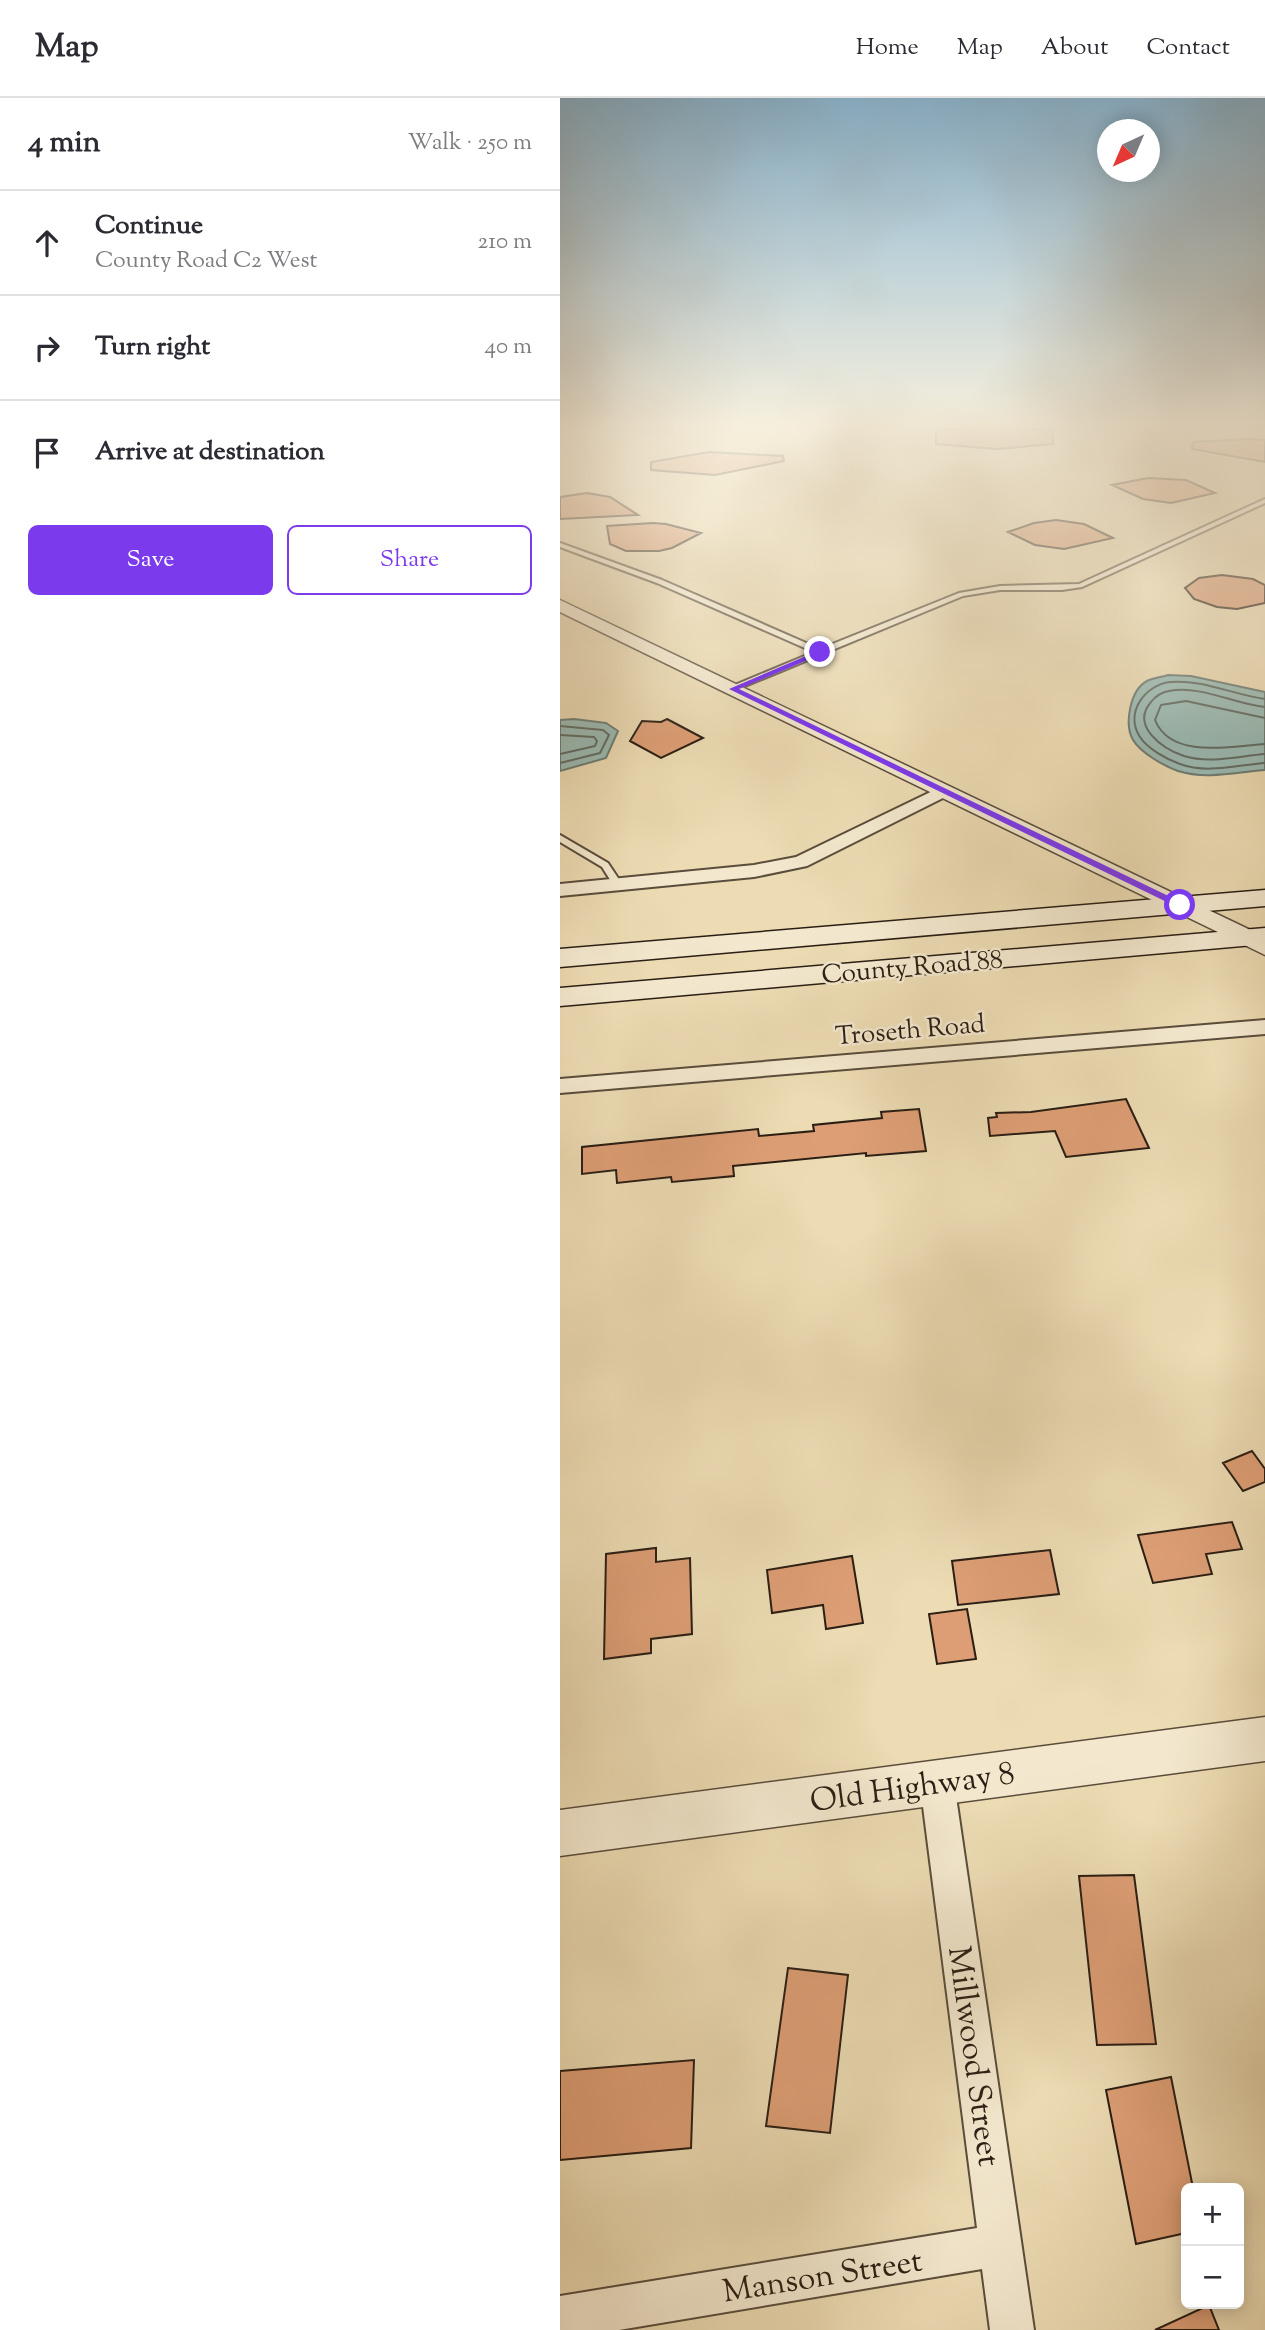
<!DOCTYPE html>
<html lang="en">
<head>
<meta charset="utf-8">
<style>
  body { margin:0; font-family:"Sorts Mill Goudy",serif; background:#f2f2f3; color:#2b2b33 }
  .controls { position:absolute; right:21px; bottom:21px; display:grid; overflow:hidden; border-radius:10px; box-shadow:0 4px 18px #0003 }
  .controls button { width:63px; height:63px; display:grid; place-items:center; padding:0; border:0; border-bottom:2px solid #e1e1e2; background:#fff; color:#2b2b33; font:35px sans-serif }
  .compass { position:absolute; left:537px; top:21px; width:63px; height:63px; border-radius:50%; background:#fff; box-shadow:0 4px 18px #0003; rotate:224deg }
  .stop { position:absolute; width:21px; height:21px; margin:-16px; border:5px solid #7c3aed; border-radius:50%; background:#fff }
  .stop.end { background:#7c3aed; border-color:#fff; box-shadow:0 2px 7px #0008 }
  .list { margin:0; padding:0; list-style:none }
  h2 { display:flex; justify-content:space-between; align-items:center; height:91px; margin:0; padding:0 28px; font-size:30px }
  h2 small { font-size:23px; font-weight:400; color:#7c7c81 }
  .list li { display:grid; grid-template-columns:46px 1fr auto; gap:21px; align-items:center; box-sizing:border-box; height:105px; padding:0 28px; border-top:2px solid #e1e1e2 }
  .list b { display:block; font-size:26px; white-space:nowrap }
  .list p { margin:0; font-size:23px; white-space:nowrap; color:#7c7c81 }
  .list em { font-size:23px; font-style:normal; color:#7c7c81 }
  .actions { display:flex; gap:14px; padding:21px 28px }
  .actions a { flex:1; padding:16px 0; border:2px solid #7c3aed; border-radius:10px; text-align:center; font-size:24px; color:#7c3aed }
  .actions .main { background:#7c3aed; color:#fff }
  .icon { flex:none; width:38px; height:38px; fill:none; stroke:currentColor; stroke-width:2; stroke-linecap:round; stroke-linejoin:round }
  .map { position:relative; flex:none; width:705px; height:2232px; overflow:hidden }
  header { display:flex; align-items:center; gap:42px; box-sizing:border-box; height:98px; padding:0 35px; background:#fff; border-bottom:2px solid #e1e1e2 }
  header strong { font-size:33px }
  nav { display:flex; gap:38px; margin-inline-start:auto; font-size:24px }
  main { display:flex }
  aside { flex:1; background:#fff }
  .map>svg:first-child { display:block }
  .water { fill:#9abab3; stroke:#6d7c73; stroke-width:2 }
  .lines { fill:none; stroke-linecap:round; stroke-linejoin:round }
  .shore { stroke:#626c64; stroke-width:2 }
  .building { fill:#dd9e75; stroke:#2a1e14; stroke-width:2 }
  .service-casing { stroke:#5a4d3c; stroke-width:4 }
  .minor-casing { stroke:#5a4d3c; stroke-width:4 }
  .tertiary-casing { stroke:#5a4d3c; stroke-width:3 }
  .secondary-casing { stroke:#2a1e14; stroke-width:3 }
  .service { fill:#f3e8ce; fill-rule:evenodd }
  .minor { fill:#f3e8ce; fill-rule:evenodd }
  .tertiary { fill:#f3e8ce; fill-rule:evenodd }
  .secondary { fill:#f3e8ce; fill-rule:evenodd }
  .route { fill:#7c3aed }
  .labels { text-anchor:middle; stroke-width:5; stroke-linejoin:round; paint-order:stroke }
  .street-label { font-size:26px; fill:#2a1e14; stroke:#f3e8ce }
  .near-street-label { font-size:32px; fill:#2a1e14; stroke:#f3e8ce }
</style>
</head>
<body>
<header>
<strong>Map</strong>
<nav><a>Home</a><a>Map</a><a>About</a><a>Contact</a></nav>
</header>
<main>
<aside>
<h2>4 min<small>Walk · 250 m</small></h2>
<ul class="list">
<li><svg class="icon" aria-label="ahead" viewBox="0 0 24 24"><path d="M12 20V5M6 11l6-6 6 6"/></svg><div><b>Continue</b><p>County Road C2 West</p></div><em>210 m</em></li>
<li><svg class="icon" aria-label="right" viewBox="0 0 24 24"><path d="M7 20v-9h11M14 6l5 5-5 5"/></svg><div><b>Turn right</b></div><em>40 m</em></li>
<li><svg class="icon" aria-label="arrive" viewBox="0 0 24 24"><path d="M6 21V4h12l-3 4 3 4H6"/></svg><div><b>Arrive at destination</b></div></li>
</ul>
<div class="actions"><a class="main">Save</a><a>Share</a></div>
</aside>
<div class="map">
<svg width="705" height="2232" viewBox="0 0 705 2232">
  <rect width="100%" height="100%" fill="#ecdbb3"/>
  <filter id="stains"><feTurbulence type="fractalNoise" baseFrequency=".00286" numOctaves="4"/><feColorMatrix values="0 0 0 0 .2 0 0 0 0 .09 0 0 0 0 .02 0 0 0 .5 -.17"/></filter>
  <radialGradient id="worn" r=".72"><stop offset=".6" stop-color="#630" stop-opacity="0"/><stop offset="1" stop-color="#630" stop-opacity=".3"/></radialGradient>
  <path class="water" d="M 608,577 L 631,578 L 705,594 L 705,672 C 677,674 646,682 618,673 C 604,668 581,655 573,642 C 564,626 570,592 587,583 C 593,580 602,579 608,577 Z
    M 14,621 L 46,625 L 58,633 L 46,660 L 0,673 L 0,622 Z"/>
  <g class="lines">
    <path class="shore" d="M 705,601 C 674,597 642,581 610,584 C 585,587 564,615 580,639 C 588,651 606,661 620,666 C 647,676 677,667 705,665
      M 705,609 C 674,606 641,587 609,593 C 602,594 595,599 591,604 C 570,628 603,651 624,658 C 650,666 679,658 705,656
      M 705,620 L 626,603 L 601,607 L 595,622 C 611,662 673,648 705,646
      M 0,628 L 43,632 L 49,637 L 40,655 L 0,665
      M 0,637 L 34,639 L 37,643 L 35,648 L 0,656"/>
  </g>
  <path class="building" d="M 433,329 L 493,332 L 493,346 L 437,351 L 376,346 L 376,332 Z
    M 689,341 L 705,342 L 705,364 L 632,351 L 633,344 Z
    M 149,354 L 223,358 L 224,363 L 155,377 L 91,372 L 91,364 Z
    M 588,380 L 626,382 L 655,395 L 611,405 L 583,401 L 552,387 Z
    M 27,395 L 50,399 L 78,417 L 0,421 L 0,399 Z
    M 496,422 L 524,426 L 553,440 L 504,451 L 475,447 L 448,434 L 474,425 Z
    M 93,425 L 106,426 L 141,435 L 112,450 L 99,453 L 66,453 L 50,446 L 47,428 Z
    M 662,477 L 693,481 L 705,487 L 705,505 L 677,511 L 657,509 L 634,501 L 625,490 L 639,480 Z
    M 107,621 L 143,640 L 101,660 L 70,643 L 82,623 L 101,624 Z
    M 566,1001 L 589,1050 L 506,1059 L 495,1033 L 430,1038 L 428,1020 L 437,1019 L 436,1015 L 471,1014 Z
    M 359,1011 L 366,1053 L 306,1058 L 306,1055 L 173,1068 L 174,1078 L 112,1084 L 111,1079 L 57,1085 L 56,1072 L 22,1076 L 22,1049 L 198,1031 L 199,1038 L 254,1033 L 253,1027 L 322,1020 L 321,1014 Z
    M 692,1353 L 705,1371 L 705,1384 L 683,1393 L 663,1365 Z
    M 672,1424 L 682,1451 L 646,1456 L 652,1476 L 593,1485 L 578,1437 Z
    M 96,1450 L 96,1464 L 130,1460 L 132,1536 L 91,1541 L 91,1555 L 44,1561 L 46,1456 Z
    M 490,1452 L 499,1496 L 398,1507 L 392,1463 Z
    M 292,1458 L 303,1525 L 266,1531 L 263,1507 L 212,1515 L 207,1472 Z
    M 407,1511 L 416,1561 L 377,1566 L 369,1516 Z
    M 574,1777 L 596,1946 L 537,1947 L 519,1778 Z
    M 228,1870 L 288,1877 L 270,2035 L 206,2028 Z
    M 134,1962 L 131,2050 L 0,2062 L 0,1973 Z
    M 611,1979 L 633,2090 L 626,2090 L 626,2135 L 576,2146 L 546,1992 Z
    M 649,2207 L 659,2232 L 595,2232 Z"/>
  <g class="lines">
    <g class="service-casing">
      <path id="service" d="M 705,401 L 705,405 L 522,489 L 502,492 L 440,492 L 403,498 L 173,593 L 169,591 L 170,589 L 254,554 L 97,485 L 0,449 L 0,445 L 102,482 L 260,551 L 399,495 L 440,488 L 519,486 Z
        M 0,737 L 48,765 L 62,786 L 60,788 L 54,788 L 42,769 L 0,744 Z"/>
    </g>
    <g class="minor-casing">
      <path id="minor" d="M 383,688 L 389,689 L 392,693 L 389,697 L 247,768 L 194,779 L 0,798 L 0,786 L 194,767 L 236,759 Z
        M 705,922 L 705,936 L 0,995 L 0,981 Z
        M 377,1668 L 389,1673 L 394,1685 L 474,2232 L 430,2232 L 422,2171 L 59,2232 L 0,2232 L 0,2198 L 417,2130 L 360,1685 L 365,1673 Z"/>
    </g>
    <g class="tertiary-casing">
      <path id="tertiary" d="M 0,502 L 705,839 L 705,857 L 0,514 Z
        M 705,1619 L 705,1663 L 0,1758 L 0,1712 Z"/>
    </g>
    <g class="secondary-casing">
      <path id="secondary" d="M 705,792 L 705,808 L 0,869 L 0,851 Z
        M 705,830 L 705,846 L 0,908 L 0,890 Z"/>
    </g>
    <use href="#service" class="service"/>
    <use href="#minor" class="minor"/>
    <use href="#tertiary" class="tertiary"/>
    <use href="#secondary" class="secondary"/>
  </g>
  <linearGradient id="sky" x2="0" y2="1"><stop stop-color="#89b6d3"/><stop offset="0.51" stop-color="#f6efdd"/><stop offset="1" stop-color="#f6efdd" stop-opacity="0"/></linearGradient>
  <rect width="705" height="641" fill="url(#sky)"/>
  <path class="route" d="M 260,552 L 262,556 L 179,591 L 623,805 L 623,809 L 617,809 L 169,591 Z"/>
  <g class="labels">
    <g class="street-label">
      <text transform="translate(352 868) rotate(-5)" y="9">County Road 88</text>
      <text transform="translate(350 931) rotate(-5)" y="9">Troseth Road</text>
    </g>
    <g class="near-street-label">
      <text transform="translate(352 1688) rotate(-8)" y="11">Old Highway 8</text>
      <text transform="translate(415 1958) rotate(82)" y="11">Millwood Street</text>
      <text transform="translate(262 2177) rotate(-9)" y="11">Manson Street</text>
    </g>
  </g>
  <rect width="100%" height="100%" filter="url(#stains)"/>
  <rect width="100%" height="100%" fill="url(#worn)"/>
</svg>
<div class="controls">
<button>+</button>
<button>−</button>
</div>
<svg class="compass" viewBox="-18 -18 36 36"><path d="M0-13l5 13h-10z" fill="#e53935"/><path d="M0 13l5-13h-10z" fill="#7c7c81"/></svg>
<div class="stop" style="left:620px;top:807px"></div>
<div class="stop end" style="left:260px;top:554px"></div>
</div>
</main>
</body>
</html>
